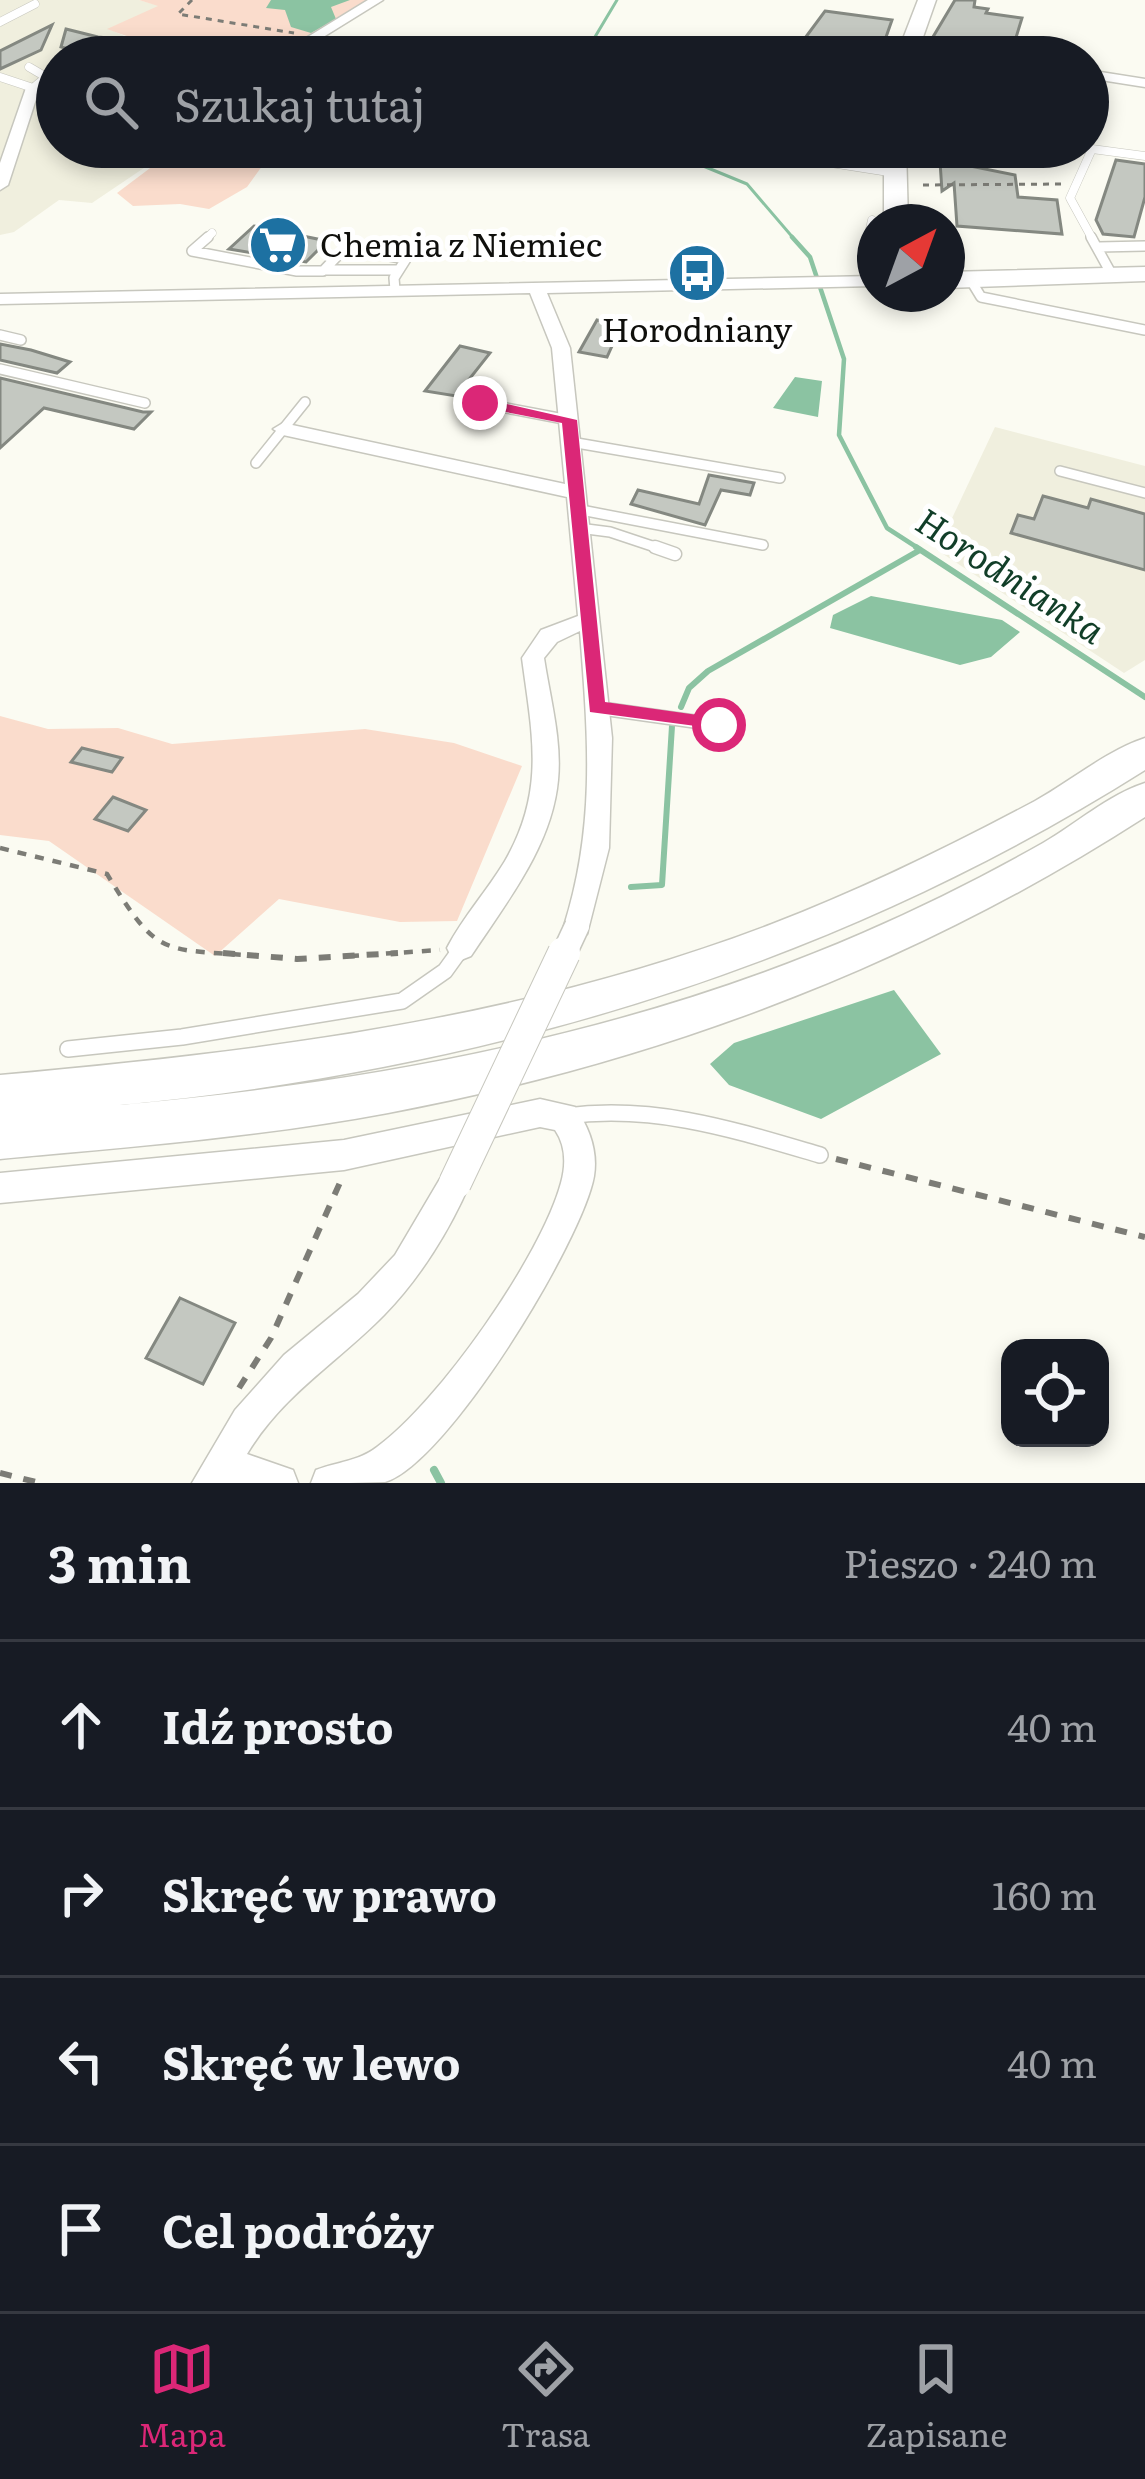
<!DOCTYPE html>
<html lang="pl">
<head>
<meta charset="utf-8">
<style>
  body { margin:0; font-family:Literata,serif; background:#242831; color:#f1f3f6 }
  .controls { position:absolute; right:36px; bottom:36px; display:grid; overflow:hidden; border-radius:24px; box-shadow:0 6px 18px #0003 }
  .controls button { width:108px; height:108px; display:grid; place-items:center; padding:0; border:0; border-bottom:3px solid #363941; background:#171b24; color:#f1f3f6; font:60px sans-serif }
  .compass { position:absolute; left:857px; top:204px; width:108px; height:108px; border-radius:50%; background:#171b24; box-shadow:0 6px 18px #0003; rotate:41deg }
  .stop { position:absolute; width:36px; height:36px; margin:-27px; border:9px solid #db2777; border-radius:50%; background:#fff }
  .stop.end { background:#db2777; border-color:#fff; box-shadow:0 3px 12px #0008 }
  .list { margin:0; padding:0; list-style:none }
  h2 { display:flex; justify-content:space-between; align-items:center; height:156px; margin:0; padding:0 48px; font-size:51px }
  h2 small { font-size:39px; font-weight:400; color:#9ea1a6 }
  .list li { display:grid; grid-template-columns:78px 1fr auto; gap:36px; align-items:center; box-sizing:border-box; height:168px; padding:0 48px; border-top:3px solid #363941 }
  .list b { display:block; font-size:45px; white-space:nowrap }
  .list em { font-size:39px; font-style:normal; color:#9ea1a6 }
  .icon { flex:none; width:66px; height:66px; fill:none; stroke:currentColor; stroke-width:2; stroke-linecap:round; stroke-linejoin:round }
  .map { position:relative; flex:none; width:1145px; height:1483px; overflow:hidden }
  .search { position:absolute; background:#171b24; box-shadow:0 6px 18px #0003; left:36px; right:36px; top:36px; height:132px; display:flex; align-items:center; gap:30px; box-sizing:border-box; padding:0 42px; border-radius:66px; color:#9ea1a6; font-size:45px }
  .sheet { height:828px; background:#171b24 }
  nav { display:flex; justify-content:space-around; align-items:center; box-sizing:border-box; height:168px; border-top:3px solid #363941; background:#171b24; font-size:33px; color:#9ea1a6 }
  nav a { display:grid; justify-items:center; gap:6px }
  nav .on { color:#db2777 }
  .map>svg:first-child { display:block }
  .built { fill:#f0efde }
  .green { fill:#fadccc }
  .water { fill:#8bc3a2 }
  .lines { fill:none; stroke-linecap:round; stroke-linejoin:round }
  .stream-far3 { stroke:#8bc3a2; stroke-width:3 }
  .stream-far2 { stroke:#8bc3a2; stroke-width:4.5 }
  .stream-far1 { stroke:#8bc3a2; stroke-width:6 }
  .stream { stroke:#8bc3a2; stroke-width:8 }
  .building { fill:#c4c8c1; stroke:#848881; stroke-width:3 }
  .lane-far3-casing { stroke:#c7c7be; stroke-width:9 }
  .lane-far2-casing { stroke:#c7c7be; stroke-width:12 }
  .lane-far1-casing { stroke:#c7c7be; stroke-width:15 }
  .lane-casing { stroke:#c7c7be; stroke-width:18 }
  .street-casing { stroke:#c7c7be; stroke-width:3 }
  .secondary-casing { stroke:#c7c7be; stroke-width:3 }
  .path-far2 { stroke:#7c7c76; stroke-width:3; stroke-dasharray:6 6; stroke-linecap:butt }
  .path-far1 { stroke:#7c7c76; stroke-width:4.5; stroke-dasharray:9 9; stroke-linecap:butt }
  .path { stroke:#7c7c76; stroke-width:6; stroke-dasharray:12 12; stroke-linecap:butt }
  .lane-far3 { stroke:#fff; stroke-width:8 }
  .lane-far2 { stroke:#fff; stroke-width:9 }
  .lane-far1 { stroke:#fff; stroke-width:12 }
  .lane { stroke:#fff; stroke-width:15 }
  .street { fill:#fff; fill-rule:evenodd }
  .secondary { fill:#fff; fill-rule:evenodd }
  .street-bridge-far1-casing { stroke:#c7c7be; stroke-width:27; stroke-linecap:butt }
  .street-bridge-casing { stroke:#c7c7be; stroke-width:34; stroke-linecap:butt }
  .street-bridge-far1 { stroke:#fff; stroke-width:24 }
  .street-bridge { stroke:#fff; stroke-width:32 }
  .route { fill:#db2777 }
  .labels { text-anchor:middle; stroke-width:10; stroke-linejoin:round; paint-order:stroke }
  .far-poi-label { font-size:33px; fill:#0f0f0c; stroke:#fff; text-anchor:start }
  .far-water-label { font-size:36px; font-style:italic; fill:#113e28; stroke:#fff }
</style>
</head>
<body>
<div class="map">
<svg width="1145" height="1483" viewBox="0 0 1145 1483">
  <rect width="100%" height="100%" fill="#fbfbf2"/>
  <path class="built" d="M 0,0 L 139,0 L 160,6 L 109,29 L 131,39 L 226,57 L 57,57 L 57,147 L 175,147 L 92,203 L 59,200 L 14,232 L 0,235 Z
    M 995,427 L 1145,466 L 1145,660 L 1124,673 L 937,550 Z"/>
  <path class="green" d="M 139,0 L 368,0 C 338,20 306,46 271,56 C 232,67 145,44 107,29 L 158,6 Z
    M 178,147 L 276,147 L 247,187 L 209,209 L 180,204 L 133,206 L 117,193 Z
    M 0,716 L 48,729 L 118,728 L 172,744 L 365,729 L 454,743 L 522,766 L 457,921 L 400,922 L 279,899 L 215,956 L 49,841 L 0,835 Z"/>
  <path class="water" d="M 271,0 L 350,0 L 331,7 L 336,19 L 311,33 L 291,27 L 285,10 L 266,8 Z
    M 795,377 L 822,381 L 818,417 L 773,408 Z
    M 871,596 L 1002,620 L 1020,632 L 991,657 L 960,665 L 830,628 L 833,615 Z
    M 894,990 L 941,1054 L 821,1119 L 729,1085 L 710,1064 L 734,1043 Z"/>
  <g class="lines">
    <path class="stream-far3" d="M 583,57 L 617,0
      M 657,147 L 747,184 L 795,240"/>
    <path class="stream-far2" d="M 792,237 L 810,257 L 844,359 L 839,435 L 887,528 L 921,550"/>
    <path class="stream-far1" d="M 916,547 L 1145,697
      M 681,707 L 689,688 L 708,671 L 920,550
      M 631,887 L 662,885 L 672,726"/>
    <path class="stream" d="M 434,1470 L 441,1483"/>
  </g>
  <path class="building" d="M 955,0 L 975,0 L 974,7 L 988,9 L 986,13 L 1022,18 L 1010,57 L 930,42 Z
    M 825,11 L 892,20 L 879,57 L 794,53 Z
    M 52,25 L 41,50 L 0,69 L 0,51 Z
    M 66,29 L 98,37 L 128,40 L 106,52 L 84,53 L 61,47 Z
    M 939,147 L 971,147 L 960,164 L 1015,175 L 1018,197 L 1057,200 L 1062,234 L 957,226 L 954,183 L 942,191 Z
    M 1116,160 L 1145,164 L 1145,197 L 1134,237 L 1103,234 L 1096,220 Z
    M 254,226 L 327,241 L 306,262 L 229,249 Z
    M 597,320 L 622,324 L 607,357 L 579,352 Z
    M 0,344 L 31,350 L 70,362 L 57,373 L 0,360 Z
    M 460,346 L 490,353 L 456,396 L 425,391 Z
    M 0,378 L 143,412 L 151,412 L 134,429 L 44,408 L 0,448 Z
    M 709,475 L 754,483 L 750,495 L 721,490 L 705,525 L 631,504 L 638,490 L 699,504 Z
    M 1043,496 L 1088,508 L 1091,499 L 1145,514 L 1145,570 L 1011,533 L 1018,515 L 1034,519 Z
    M 82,748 L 122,758 L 112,772 L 71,762 Z
    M 113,797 L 146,810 L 128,831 L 95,819 Z
    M 180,1298 L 235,1323 L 203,1384 L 146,1358 Z"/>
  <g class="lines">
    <g class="lane-far3-casing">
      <path id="lane-far3" d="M 0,22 L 35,4
        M 0,77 L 33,88 L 46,77 L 29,67
        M 729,147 L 895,173
        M 872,220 L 870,229 L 875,230
        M 205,240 L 212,233
        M 1093,240 L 1070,198 L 1092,149 L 1145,156"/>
    </g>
    <g class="lane-far2-casing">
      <path id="lane-far2" d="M 208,237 L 192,251 L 297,271 L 323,271 L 345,248 L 406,259 L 394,278 L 395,290
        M 1091,237 L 1112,275
        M 1099,247 L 1145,246
        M 324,270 L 397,270
        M 970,279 L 981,297 L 1145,330
        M 0,335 L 21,340
        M 0,369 L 145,403
        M 480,403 L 569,420
        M 571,442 L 780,478
        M 256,463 L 305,402
        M 1060,471 L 1145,493
        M 576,509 L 763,545
        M 579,528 L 610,532 L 664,550"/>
    </g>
    <g class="lane-far1-casing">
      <path id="lane-far1" d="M 655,547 L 675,554
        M 598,708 L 719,725
        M 456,956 L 461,948"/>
    </g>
    <g class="lane-casing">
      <path id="lane" d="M 68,1049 L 182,1037 L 402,1001 L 445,971 L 458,953
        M 566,1116 C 655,1104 735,1130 820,1155"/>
    </g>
    <g class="street-casing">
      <path id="street" d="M 368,0 L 383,0 L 291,57 L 275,57 Z
        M 909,43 L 977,53 L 984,57 L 950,57 L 904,50 L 902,47 Z
        M 1088,70 L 1145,79 L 1145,87 L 1088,78 Z
        M 33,84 L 57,90 L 57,98 L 38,93 L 8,185 L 0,190 L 0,163 L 26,88 Z
        M 875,276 L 875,286 L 547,293 L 570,348 L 612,738 L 609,848 L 587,934 L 577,937 L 567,934 L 564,926 C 596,824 588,736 580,631 L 557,642 L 544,658 C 550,698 562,740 558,780 C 552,846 506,903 471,956 L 461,960 L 451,956 L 447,948 C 463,917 487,891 505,861 C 546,790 532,734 522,658 L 541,630 L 578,616 L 567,497 L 283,435 L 273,429 L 283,423 L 565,484 L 552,348 L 530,293 L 0,304 L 0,294 Z
        M 540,1099 L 575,1107 C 589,1127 598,1151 594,1176 C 583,1240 447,1464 385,1482 C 364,1483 333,1483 311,1483 L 316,1470 C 337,1462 359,1461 377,1447 C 438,1403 541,1257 561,1183 C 566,1165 566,1146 555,1130 L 540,1127 L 344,1170 L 0,1203 L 0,1173 L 344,1140 Z
        M 455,1168 L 466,1172 L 470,1183 C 450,1230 420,1278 384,1315 C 337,1363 283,1394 247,1454 L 293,1470 L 298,1483 L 192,1483 L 235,1410 L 284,1355 L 358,1294 L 395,1255 L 444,1172 Z"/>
    </g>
    <g class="secondary-casing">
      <path id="secondary" d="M 918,0 L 936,0 L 916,57 L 896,57 Z
        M 884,147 L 906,147 L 908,222 L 884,222 Z
        M 1145,267 L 1145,281 L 947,288 L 947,272 Z
        M 1145,738 L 1145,770 C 833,967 486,1070 120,1105 C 374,1082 628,1035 863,933 C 925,906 985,876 1043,843 C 1076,824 1108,795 1145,783 L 1145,817 C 914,966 658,1062 388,1113 C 260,1137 130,1147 0,1159 L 0,1075 C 266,1051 521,1020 772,924 C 863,889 949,847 1035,801 C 1071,781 1106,751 1145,738 Z"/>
    </g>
    <path class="path-far2" d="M 192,0 L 178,14 L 294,33
      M 923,185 L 1062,184"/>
    <path class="path-far1" d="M 0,848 L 107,874 C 159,960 162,948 258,956
      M 350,956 L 440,950"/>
    <path class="path" d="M 223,953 L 297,959 L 398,953
      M 836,1159 L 1145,1237
      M 239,1388 L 271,1338 L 342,1178
      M 0,1473 L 40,1483"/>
    <use href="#lane-far3" class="lane-far3"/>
    <use href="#lane-far2" class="lane-far2"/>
    <use href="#lane-far1" class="lane-far1"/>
    <use href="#lane" class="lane"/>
    <use href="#street" class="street"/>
    <use href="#secondary" class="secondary"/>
    <g class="street-bridge-far1-casing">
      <path id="street-bridge-far1" d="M 563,956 L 577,926"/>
    </g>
    <g class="street-bridge-casing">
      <path id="street-bridge" d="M 455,1183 L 564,953"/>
    </g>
    <use href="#street-bridge-far1" class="street-bridge-far1"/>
    <use href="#street-bridge" class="street-bridge"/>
  </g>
  <path class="route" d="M 480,398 L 577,420 L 605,702 L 719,718 L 729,725 L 726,730 L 590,712 L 562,423 L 475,406 L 473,403 Z"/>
  <defs>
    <g id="supermarket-disc" transform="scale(3)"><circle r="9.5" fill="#1d71a2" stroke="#fff"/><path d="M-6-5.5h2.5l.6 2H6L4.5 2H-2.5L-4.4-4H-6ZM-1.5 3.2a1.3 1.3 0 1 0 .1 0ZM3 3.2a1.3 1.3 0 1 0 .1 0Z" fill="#fff"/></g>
    <g id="bus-disc" transform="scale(3)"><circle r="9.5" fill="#1d71a2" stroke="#fff"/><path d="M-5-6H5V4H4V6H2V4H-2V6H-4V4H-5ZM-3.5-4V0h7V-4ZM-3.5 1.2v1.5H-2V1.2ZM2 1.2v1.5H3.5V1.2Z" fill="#fff"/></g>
  </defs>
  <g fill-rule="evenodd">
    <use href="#supermarket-disc" x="278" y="245"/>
    <use href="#bus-disc" x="697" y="273"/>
  </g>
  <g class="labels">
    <g class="far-poi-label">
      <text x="320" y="257">Chemia z Niemiec</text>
      <text x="697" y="342" text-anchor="middle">Horodniany</text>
    </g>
    <g class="far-water-label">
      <text transform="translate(1010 576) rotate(33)" y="13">Horodnianka</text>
    </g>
  </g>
</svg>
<div class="controls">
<button><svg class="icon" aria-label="locate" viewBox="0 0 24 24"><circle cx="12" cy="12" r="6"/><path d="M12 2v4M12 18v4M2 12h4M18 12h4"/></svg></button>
</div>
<svg class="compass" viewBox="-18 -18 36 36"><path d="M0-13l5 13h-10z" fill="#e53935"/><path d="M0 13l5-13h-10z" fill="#9ea1a6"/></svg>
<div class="stop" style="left:719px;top:725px"></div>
<div class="stop end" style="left:480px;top:403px"></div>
<div class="search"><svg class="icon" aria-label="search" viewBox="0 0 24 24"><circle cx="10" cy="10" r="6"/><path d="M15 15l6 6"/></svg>Szukaj tutaj</div>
</div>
<section class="sheet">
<h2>3 min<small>Pieszo · 240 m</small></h2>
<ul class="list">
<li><svg class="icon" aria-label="ahead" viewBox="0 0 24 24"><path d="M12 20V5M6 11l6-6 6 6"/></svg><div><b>Idź prosto</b></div><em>40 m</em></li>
<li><svg class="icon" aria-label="right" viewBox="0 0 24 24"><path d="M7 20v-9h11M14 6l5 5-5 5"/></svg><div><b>Skręć w prawo</b></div><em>160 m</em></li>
<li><svg class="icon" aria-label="left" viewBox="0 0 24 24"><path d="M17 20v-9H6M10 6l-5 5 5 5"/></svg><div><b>Skręć w lewo</b></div><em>40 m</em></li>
<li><svg class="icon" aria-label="arrive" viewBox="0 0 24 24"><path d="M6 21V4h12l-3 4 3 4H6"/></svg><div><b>Cel podróży</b></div></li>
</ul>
</section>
<nav>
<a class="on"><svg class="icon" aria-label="map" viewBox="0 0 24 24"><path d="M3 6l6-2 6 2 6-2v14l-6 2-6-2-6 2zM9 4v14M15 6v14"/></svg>Mapa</a>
<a><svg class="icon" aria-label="directions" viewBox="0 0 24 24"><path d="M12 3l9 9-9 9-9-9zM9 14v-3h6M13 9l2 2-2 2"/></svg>Trasa</a>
<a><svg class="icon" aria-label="saved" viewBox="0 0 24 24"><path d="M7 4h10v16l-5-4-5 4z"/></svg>Zapisane</a>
</nav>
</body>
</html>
